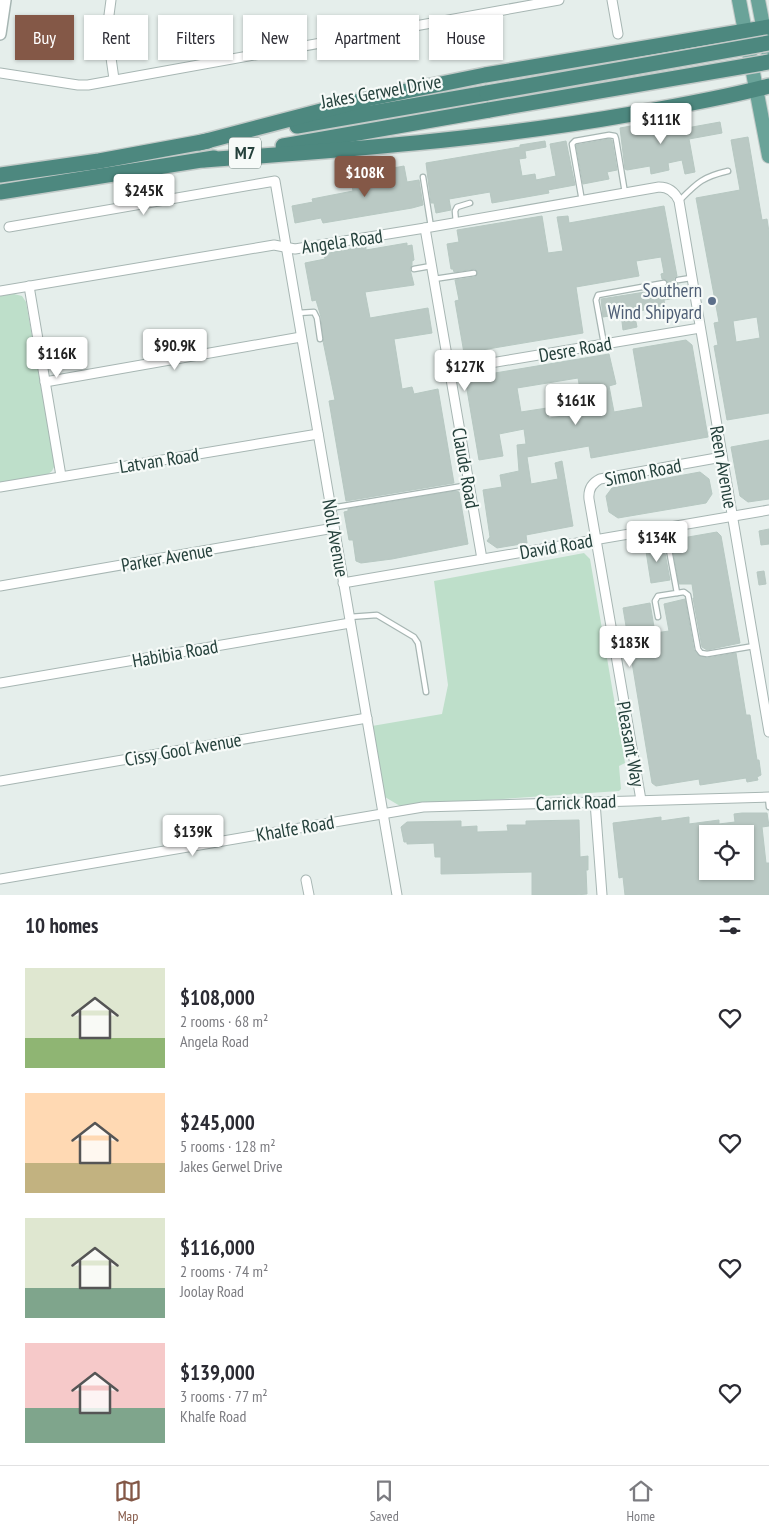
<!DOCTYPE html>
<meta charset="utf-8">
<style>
body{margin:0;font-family:"PT Sans Narrow",sans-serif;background:#f7f7f7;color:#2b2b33;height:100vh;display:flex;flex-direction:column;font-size:19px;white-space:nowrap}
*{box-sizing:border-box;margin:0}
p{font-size:16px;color:#7c7c81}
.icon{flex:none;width:28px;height:28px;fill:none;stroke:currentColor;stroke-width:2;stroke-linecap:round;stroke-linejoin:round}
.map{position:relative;height:895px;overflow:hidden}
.panel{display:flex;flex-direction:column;background:#fff;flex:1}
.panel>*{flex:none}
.guide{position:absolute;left:15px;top:15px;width:500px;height:45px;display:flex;gap:10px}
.controls{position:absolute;left:699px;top:825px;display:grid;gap:10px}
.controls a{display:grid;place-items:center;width:55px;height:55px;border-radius:0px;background:#fff;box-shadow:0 1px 4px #0004;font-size:25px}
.price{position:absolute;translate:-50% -42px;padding:0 11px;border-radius:5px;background:#fff;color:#222;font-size:16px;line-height:32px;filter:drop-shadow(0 1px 2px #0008)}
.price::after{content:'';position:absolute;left:50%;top:30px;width:15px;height:11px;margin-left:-8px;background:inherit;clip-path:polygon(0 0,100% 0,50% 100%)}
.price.on{background:#845847;color:#fff}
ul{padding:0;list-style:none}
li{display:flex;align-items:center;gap:15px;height:125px;padding:0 25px}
li span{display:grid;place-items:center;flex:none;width:140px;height:100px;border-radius:0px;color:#555}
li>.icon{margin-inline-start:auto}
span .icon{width:60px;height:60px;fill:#fffc;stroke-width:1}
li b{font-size:21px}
h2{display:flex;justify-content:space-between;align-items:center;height:60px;padding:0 25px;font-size:21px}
.pill{padding:0 18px;border-radius:0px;background:#fff;box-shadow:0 1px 4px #0004;font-size:18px;line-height:45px}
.pill.on{background:#845847;color:#fff}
.menu{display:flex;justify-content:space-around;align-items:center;height:70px;border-top:1px solid #e1e1e2;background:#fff;font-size:14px;color:#7c7c81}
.menu a{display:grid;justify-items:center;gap:2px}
.menu .on{color:#845847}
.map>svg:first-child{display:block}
</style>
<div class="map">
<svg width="769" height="895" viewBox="0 0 769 895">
<rect width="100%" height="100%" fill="#e5eeeb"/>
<!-- green -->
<g fill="#bedfca">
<path d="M14 294 22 296 26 302 55 465 52 471 47 475 0 483V296Z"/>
<path d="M584 553 590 559 625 763 619 766 621 789 619 791 400 806 385 797 372 726 442 714 448 685 434 581Z"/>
</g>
<!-- building -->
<g fill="#bac9c4" stroke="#b7c8c2" fill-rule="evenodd">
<path d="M669 119 670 131 720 122 722 133 689 139 695 172 685 174 682 160 668 163 669 170 651 174 650 166 627 170 625 169 620 128Z"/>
<path d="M748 137 762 220 767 219 769 232V413L727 420 714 346 718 345 714 323 719 322 696 198 740 190 731 140ZM757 317 760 338 736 342 733 321Z"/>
<path d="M609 139 612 140 617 170 607 172 609 179 583 184 576 145Z"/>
<path d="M545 141 546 147 525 151 526 158 519 159 522 176 535 174 536 180 556 176 550 144 566 141 575 185 548 190 549 193 492 203 490 192 449 199 451 210 436 213 434 203H431L426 163 520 147V145Z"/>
<path d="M404 166 407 182 419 180 423 205 412 208 323 223 321 218 295 223 292 206 313 202 312 199 353 191 350 176Z"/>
<path d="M664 206 677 276 674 278V281L678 284 681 297 664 300 665 306 634 312 637 327 623 330 621 314 603 317 601 299 658 290 668 285 667 280 662 279 661 274 664 273 661 257 636 261 639 276 576 287 583 333 464 353 455 301 459 300 455 280 475 277 478 273 475 269 454 272 453 269H451L447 244 459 242 457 230 542 216 548 253 563 251 557 217 568 216 569 223Z"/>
<path d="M407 243V246L412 245 414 260 412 261V265L410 269 414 285 365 292 370 318 428 308 432 333 394 339 402 389 412 387 414 394 438 389 454 483 346 501 329 401 335 400 323 341 321 317 316 300 312 301 305 263 325 259 324 254 366 246V250Z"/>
<path d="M686 340 692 345 708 437 591 458 589 446 527 457 531 484 558 479 555 463 562 461 573 526 526 535 527 543 497 548 487 541 490 537 483 490 502 487 500 475 519 471 517 445 526 444 524 429 499 434 503 456 479 460 465 378 609 354 616 384 609 386 614 412 643 407 633 349ZM578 378 584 413 549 418 547 408 521 412 517 388Z"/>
<path d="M769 440V499L748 502 740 496 731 447Z"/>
<path d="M700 472 709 479 712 494 706 503 618 518 609 512 606 496 612 488Z"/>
<path d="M455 491 459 492 468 544 392 559 361 563 356 561 353 540H349L344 512 348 511V509Z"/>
<path d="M769 529V544L761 545 759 531Z"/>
<path d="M717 532 721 536 740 643 707 650 702 647 693 598H694L692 584H679L671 540Z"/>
<path d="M663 542 670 580 651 583 645 545Z"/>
<path d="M764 571 766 584 759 585 757 572Z"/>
<path d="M685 599 694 650 698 655 707 658 736 653 746 715H750L757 760H759L761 775 757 777 758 780 747 782 746 778 700 785 699 779 656 786 652 783 623 608 650 603 655 633 669 631 664 604Z"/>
<path d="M742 813H767L769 826 762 827 766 863H769V895H625L623 877 619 878 613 823 661 817V821L689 817V824L719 820V824L735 822 734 814ZM708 834H745V871H708Z"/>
<path d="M579 820 580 857 588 856V870H586L587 894 576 895H532V872L441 874V857H435L434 843 407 844V842H404L401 827 407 822 461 821V827L477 826V832L508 831 507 825H526V821Z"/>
</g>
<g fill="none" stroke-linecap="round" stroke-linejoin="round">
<defs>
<g id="service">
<path d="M423 177 431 227"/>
<path d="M582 201 572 144 575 141 609 135 615 136 616 139 625 193"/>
<path d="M679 201C697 183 702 177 728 171"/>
<path d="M456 223 455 211 457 207 470 203"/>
<path d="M414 269 431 266"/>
<path d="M434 279 474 273"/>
<path d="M678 280 691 278"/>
<path d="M298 313 314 312 317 318 320 339"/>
<path d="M604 344 596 300 598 295 664 283"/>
<path d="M331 508 469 485"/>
<path d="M677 593 684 592 688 595 698 649 701 653 707 654 754 646"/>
<path d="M349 617 377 615 414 637 418 643 426 692"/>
<path d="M658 617 655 601 658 596 677 593 665 528"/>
<path d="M768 797 769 807"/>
</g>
<g id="minor">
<path d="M111 0 107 30 114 79"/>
<path d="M612 0 618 34"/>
<path d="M0 73 78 85H88L559 0"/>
<path d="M9 227 275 181 397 895"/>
<path d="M425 228 482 559"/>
<path d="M29 286 61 476"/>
<path d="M0 291 274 245 295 249 425 228 659 187C669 187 675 192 679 201L769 732"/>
<path d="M449 370 700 328"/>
<path d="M45 382 301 337"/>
<path d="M0 487 318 434"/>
<path d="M343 583 769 510"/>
<path d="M0 586 334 528"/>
<path d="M0 683 350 623"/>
<path d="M0 781 367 718"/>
<path d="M641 800 589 499C588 489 592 483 600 479L722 457"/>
<path d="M595 802 602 895"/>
<path d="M0 879 423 807 769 797"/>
<path d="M306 880 309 895"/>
</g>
<path id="tertiary" d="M0 34 5 0"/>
<g id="primary">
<path d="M739 0 769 156"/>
<path d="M758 0 769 56"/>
</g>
<g id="trunk">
<path d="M297 126 487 93"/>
<path d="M199 143 367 99 485 75 769 27"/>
<path d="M283 146 489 110"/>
<path d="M204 160C347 150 491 139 632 114 678 106 724 98 769 86"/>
<path d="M0 175 99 161 208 141"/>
<path d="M0 192 214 158"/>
</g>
</defs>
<!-- service casing -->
<use href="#service" stroke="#a7b6b3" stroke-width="7"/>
<!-- minor casing -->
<use href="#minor" stroke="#a7b6b3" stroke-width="11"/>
<!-- tertiary casing -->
<use href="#tertiary" stroke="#a7b6b3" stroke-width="14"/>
<!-- primary casing -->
<use href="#primary" stroke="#c2cac8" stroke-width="16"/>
<!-- trunk casing -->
<use href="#trunk" stroke="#c2cac8" stroke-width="18"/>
<!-- service -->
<use href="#service" stroke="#fff" stroke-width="4.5"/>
<!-- minor -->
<use href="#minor" stroke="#fff" stroke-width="9"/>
<!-- tertiary -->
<use href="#tertiary" stroke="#fff" stroke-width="11"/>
<!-- primary -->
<use href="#primary" stroke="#6aa399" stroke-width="14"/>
<!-- trunk -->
<use href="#trunk" stroke="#4d887f" stroke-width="15"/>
<defs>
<g id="trunk-bridge">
<path d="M487 93 769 43"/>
<path d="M489 110 769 62"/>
</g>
</defs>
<!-- trunk-bridge casing -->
<use href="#trunk-bridge" stroke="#c2cac8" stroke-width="18" stroke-linecap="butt"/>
<!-- trunk-bridge -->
<use href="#trunk-bridge" stroke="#4d887f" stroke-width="15"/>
</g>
<!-- markers -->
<circle fill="#5c6f8a" stroke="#f6faf8" stroke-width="2" cx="712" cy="301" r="5"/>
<g text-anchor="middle" stroke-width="4.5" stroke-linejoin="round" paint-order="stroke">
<!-- shield labels -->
<rect fill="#f6faf8" stroke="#637874" stroke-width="1" x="229" y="137.5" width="32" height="31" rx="4"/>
<g font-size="18" font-weight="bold" fill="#24403b">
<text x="245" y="159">M7</text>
</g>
<!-- street labels -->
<g font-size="19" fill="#24403b" stroke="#f6faf8">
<text transform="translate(381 91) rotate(-10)" y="7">Jakes Gerwel Drive</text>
<text transform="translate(342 241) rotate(-8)" y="7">Angela Road</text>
<text transform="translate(575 349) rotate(-10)" y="7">Desre Road</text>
<text transform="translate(159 460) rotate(-9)" y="7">Latvan Road</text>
<text transform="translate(724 467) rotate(80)" y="7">Reen Avenue</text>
<text transform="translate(466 468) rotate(80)" y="7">Claude Road</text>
<text transform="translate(643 472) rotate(-11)" y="7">Simon Road</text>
<text transform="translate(336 538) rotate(80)" y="7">Noll Avenue</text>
<text transform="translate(556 546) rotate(-10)" y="7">David Road</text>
<text transform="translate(167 557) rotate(-10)" y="7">Parker Avenue</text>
<text transform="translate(175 653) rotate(-10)" y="7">Habibia Road</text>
<text transform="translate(631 744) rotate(80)" y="7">Pleasant Way</text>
<text transform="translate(183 749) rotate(-10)" y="7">Cissy Gool Avenue</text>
<text transform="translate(576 802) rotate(-2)" y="7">Carrick Road</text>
<text transform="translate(295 828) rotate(-10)" y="7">Khalfe Road</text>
</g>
<!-- service labels -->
<g font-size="19" fill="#4e5e75" stroke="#f6faf8" text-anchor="end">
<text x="702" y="297">Southern<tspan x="702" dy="22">Wind Shipyard</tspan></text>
</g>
</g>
</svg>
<div class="controls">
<a><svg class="icon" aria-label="locate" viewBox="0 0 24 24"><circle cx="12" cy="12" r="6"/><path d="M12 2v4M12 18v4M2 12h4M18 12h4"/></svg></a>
</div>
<b class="price" style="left:661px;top:145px">$111K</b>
<b class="price on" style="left:365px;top:198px">$108K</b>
<b class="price" style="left:144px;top:216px">$245K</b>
<b class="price" style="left:175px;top:371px">$90.9K</b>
<b class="price" style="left:57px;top:379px">$116K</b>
<b class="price" style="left:465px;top:392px">$127K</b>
<b class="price" style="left:576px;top:426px">$161K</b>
<b class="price" style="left:657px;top:563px">$134K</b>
<b class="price" style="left:630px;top:668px">$183K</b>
<b class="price" style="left:193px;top:857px">$139K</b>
<div class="guide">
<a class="pill on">Buy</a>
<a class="pill">Rent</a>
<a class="pill">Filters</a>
<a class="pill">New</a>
<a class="pill">Apartment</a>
<a class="pill">House</a>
</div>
</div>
<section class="panel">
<h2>10 homes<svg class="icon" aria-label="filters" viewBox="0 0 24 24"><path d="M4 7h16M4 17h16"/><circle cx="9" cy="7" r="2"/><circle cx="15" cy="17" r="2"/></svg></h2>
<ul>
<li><span style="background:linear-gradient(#dfe7d0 70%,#8fb573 0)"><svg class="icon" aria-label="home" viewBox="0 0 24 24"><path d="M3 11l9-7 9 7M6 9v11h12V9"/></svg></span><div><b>$108,000</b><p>2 rooms · 68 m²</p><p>Angela Road</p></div><svg class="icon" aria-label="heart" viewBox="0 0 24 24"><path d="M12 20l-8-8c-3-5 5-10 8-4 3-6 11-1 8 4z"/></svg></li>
<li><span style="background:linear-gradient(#ffd9b3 70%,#c2b280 0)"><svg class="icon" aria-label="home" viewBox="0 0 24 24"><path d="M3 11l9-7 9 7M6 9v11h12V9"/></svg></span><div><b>$245,000</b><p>5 rooms · 128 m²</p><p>Jakes Gerwel Drive</p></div><svg class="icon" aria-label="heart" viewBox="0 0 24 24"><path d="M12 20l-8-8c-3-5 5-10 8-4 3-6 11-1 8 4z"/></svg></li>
<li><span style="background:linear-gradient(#dfe7d0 70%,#7fa58c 0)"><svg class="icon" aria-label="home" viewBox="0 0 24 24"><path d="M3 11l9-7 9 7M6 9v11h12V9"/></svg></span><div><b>$116,000</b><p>2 rooms · 74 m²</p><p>Joolay Road</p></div><svg class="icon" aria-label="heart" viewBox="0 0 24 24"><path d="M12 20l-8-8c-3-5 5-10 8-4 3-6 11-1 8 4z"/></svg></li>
<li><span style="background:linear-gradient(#f6c9c9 65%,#7fa58c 0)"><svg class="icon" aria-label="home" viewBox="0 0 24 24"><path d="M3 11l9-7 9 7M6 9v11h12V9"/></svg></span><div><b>$139,000</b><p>3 rooms · 77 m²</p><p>Khalfe Road</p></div><svg class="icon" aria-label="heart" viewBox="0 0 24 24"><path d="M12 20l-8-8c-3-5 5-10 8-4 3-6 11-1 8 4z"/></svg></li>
</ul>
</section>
<nav class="menu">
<a class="on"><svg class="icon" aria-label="map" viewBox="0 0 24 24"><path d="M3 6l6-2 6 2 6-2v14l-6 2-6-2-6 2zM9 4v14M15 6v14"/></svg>Map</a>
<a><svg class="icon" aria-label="saved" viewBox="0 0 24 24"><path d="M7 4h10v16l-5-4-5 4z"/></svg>Saved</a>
<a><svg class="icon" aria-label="home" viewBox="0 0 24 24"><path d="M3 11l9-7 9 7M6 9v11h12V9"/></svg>Home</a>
</nav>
